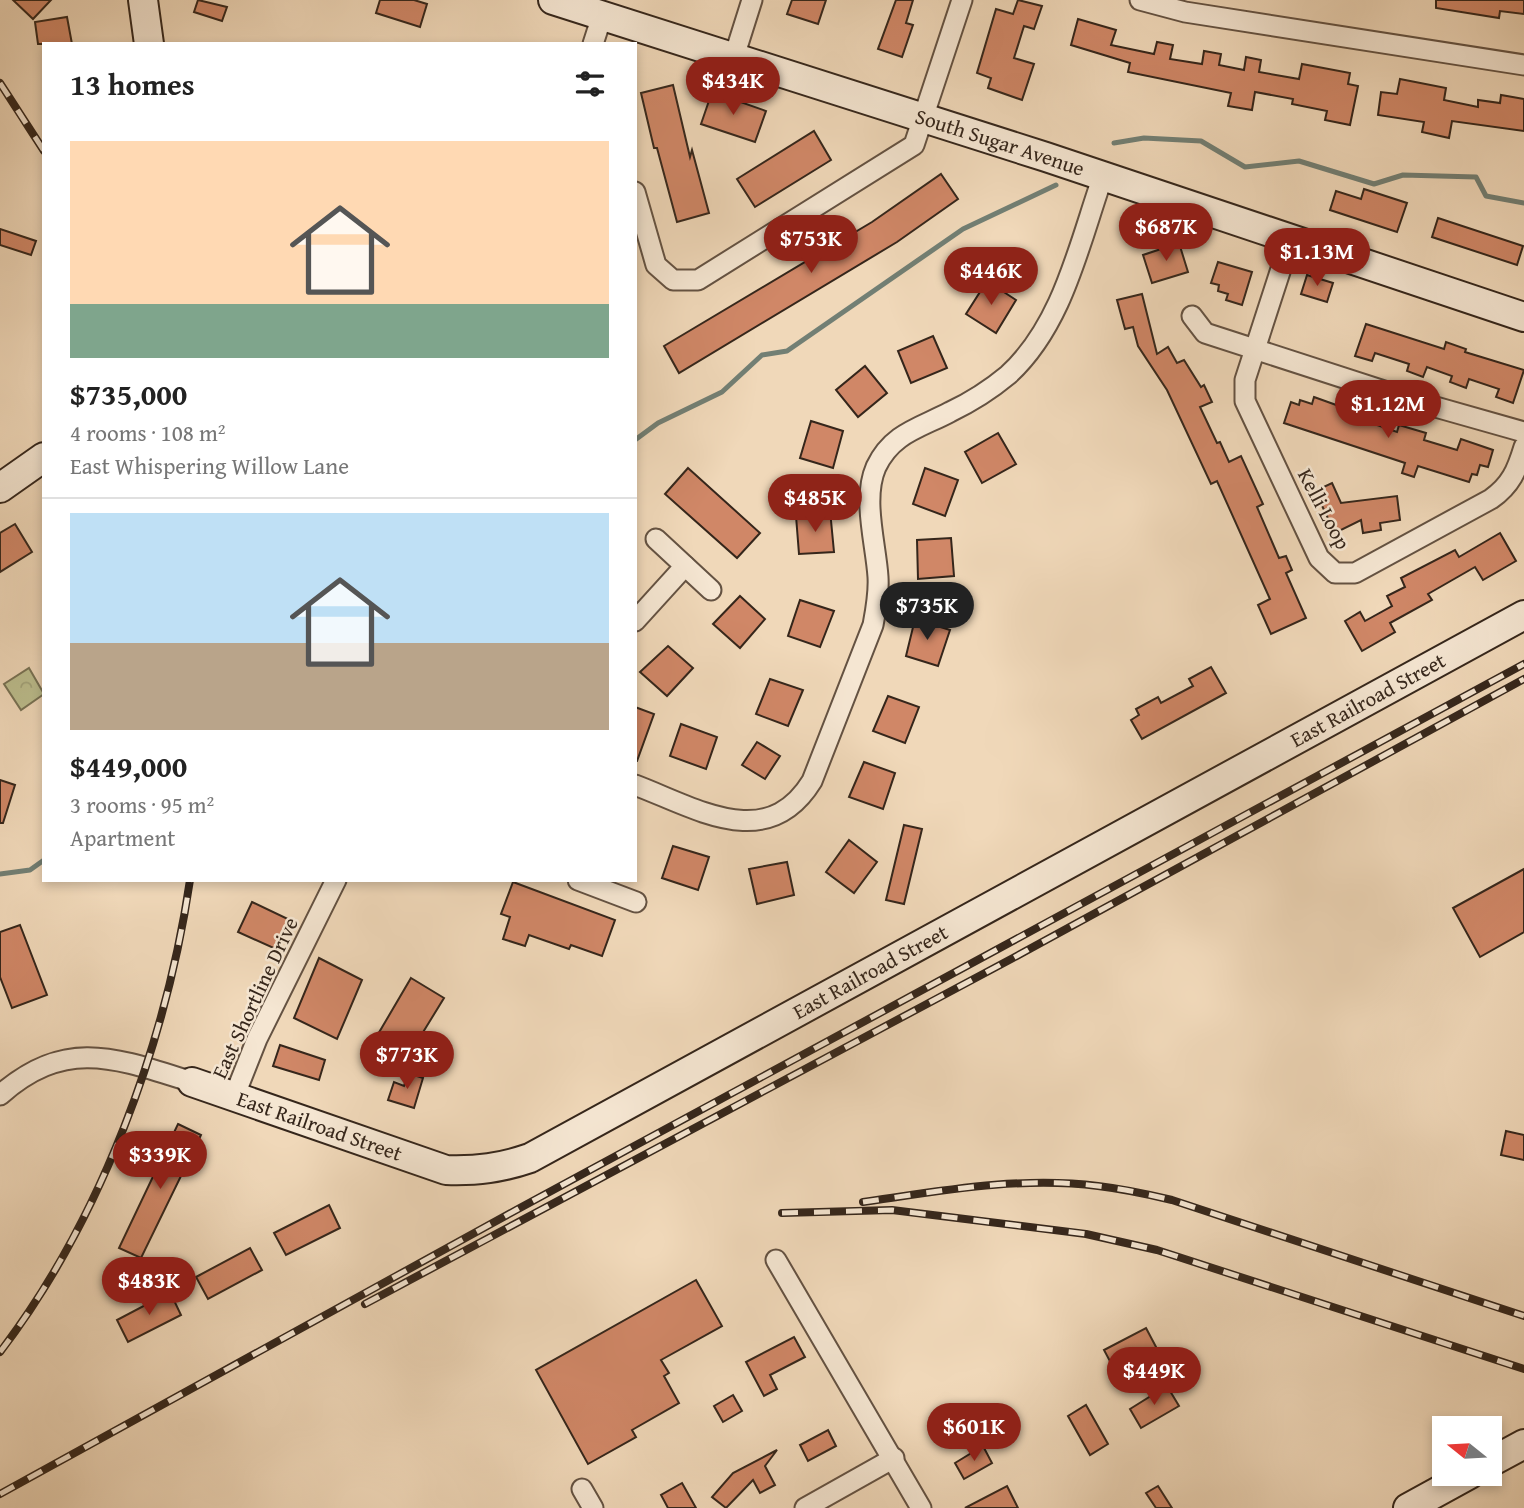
<!DOCTYPE html>
<meta charset="utf-8">
<style>
body{margin:0;font-family:"Gentium Book Plus",serif;background:#f6f6f6;color:#222;height:100vh;display:flex;flex-direction:column;font-size:26px;white-space:nowrap}
*{box-sizing:border-box;margin:0}
p{font-size:23px;color:#767676}
.icon{flex:none;width:38px;height:38px;fill:none;stroke:currentColor;stroke-width:2;stroke-linecap:round;stroke-linejoin:round}
.map{position:relative;flex:1;overflow:hidden}
.drawer{position:absolute;left:42px;top:42px;width:595px;height:840px;display:flex;flex-direction:column;background:#fff;border-radius:0px;box-shadow:0 4px 10px #0003}
.drawer>*{flex:none}
.needle{width:46px;rotate:288deg}
.fabs{position:absolute;left:1432px;top:1416px;display:grid;gap:14px}
.fabs a{display:grid;place-items:center;width:70px;height:70px;border-radius:0px;background:#fff;box-shadow:0 4px 10px #0003;font-size:35px}
.price{position:absolute;translate:-50% -60px;padding:0 16px;border-radius:24px;background:#8f2418;color:#fff;font-size:23px;line-height:46px;filter:drop-shadow(0 2px 4px #0008)}
.price::after{content:'';position:absolute;left:50%;top:42px;width:21px;height:16px;margin-left:-10px;background:inherit;clip-path:polygon(0 0,100% 0,50% 100%)}
.price.on{background:#222;color:#fff}
ul{padding:0;list-style:none}
li{display:grid;align-content:center;gap:14px;height:371px;padding:0 28px}
li+li{border-top:2px solid #e0e0e0}
li span{display:grid;place-items:center;height:217px;border-radius:0px;color:#555}
li>.icon{margin-inline-start:auto}
span .icon{width:126px;height:126px;fill:#fffc;stroke-width:1}
li b{font-size:30px}
h2{display:flex;justify-content:space-between;align-items:center;height:84px;padding:0 28px;font-size:30px}
.map>svg:first-child{display:block}
</style>
<div class="map">
<svg width="1524" height="1508" viewBox="0 0 1524 1508">
<defs>
<pattern id="forest-crowns" width="20" height="18" patternUnits="userSpaceOnUse" patternTransform="scale(1.75)"><rect width="20" height="18" fill="#bcbe8e"/><path d="M2 6a3 3 0 1 1 6 0M12 15a3 3 0 1 1 6 0" fill="none" stroke="#a2a37a"/></pattern>
</defs>
<rect width="100%" height="100%" fill="#f0d8b9"/>
<filter id="stains"><feTurbulence type="fractalNoise" baseFrequency=".00286" numOctaves="4"/><feColorMatrix values="0 0 0 0 .2 0 0 0 0 .09 0 0 0 0 .02 0 0 0 .5 -.17"/></filter>
<radialGradient id="worn" r=".72"><stop offset=".6" stop-color="#630" stop-opacity="0"/><stop offset="1" stop-color="#630" stop-opacity=".3"/></radialGradient>
<!-- forest -->
<path fill="url(#forest-crowns)" stroke="#787254" stroke-width="2" d="M29 668 44 694 21 710 4 684Z"/>
<g fill="none" stroke-linecap="round" stroke-linejoin="round">
<!-- stream -->
<g stroke="#727f74" stroke-width="5">
<path d="M1114 143 1144 138 1201 141 1245 167 1299 161 1374 184 1403 175 1476 177 1486 196 1524 203"/>
<path d="M635 440 658 423 722 392 762 355 787 351 963 229 1056 185"/>
<path d="M0 874 30 870 44 860"/>
</g>
</g>
<!-- building -->
<g fill="#d08767" stroke="#35261b" stroke-width="2">
<path d="M13 0H51L33 19Z"/>
<path d="M198 0 227 7 222 21 194 12Z"/>
<path d="M380 0H414L427 4 420 27 376 13Z"/>
<path d="M792 0H826L818 24 787 14Z"/>
<path d="M896 0H913L906 23 913 25 902 57 878 49Z"/>
<path d="M1018 0 1042 6 1034 29 1024 26 1014 58 1034 64 1022 100 988 88 991 78 977 73 996 9 1013 14Z"/>
<path d="M1436 0H1524V14L1500 11 1499 18 1436 8Z"/>
<path d="M67 17 72 44H38L35 22Z"/>
<path d="M1078 19 1116 30 1111 45 1154 54 1157 42 1173 45 1170 59 1202 64 1204 51 1221 54 1219 65 1244 70 1246 57 1261 60 1259 72 1299 79 1302 64 1350 73 1348 84 1358 86 1350 125 1325 120 1327 111 1292 104 1293 99 1255 92 1252 110 1228 106 1231 93 1128 72 1130 63 1071 45Z"/>
<path d="M1400 79 1446 88 1444 100 1478 107V100L1500 103 1501 95 1524 99V131L1452 121 1449 138 1422 132 1424 122 1378 115 1381 92 1397 94Z"/>
<path d="M673 85 690 157 692 150 709 213 677 222 657 148H654L641 93Z"/>
<path d="M712 92 766 111 755 142 701 124Z"/>
<path d="M814 131 831 160 755 207 737 179Z"/>
<path d="M941 174 958 199 897 242 679 373 664 346 872 222Z"/>
<path d="M1364 189 1407 203 1397 232 1330 210 1336 191 1361 199Z"/>
<path d="M1438 218 1523 246 1517 265 1432 237Z"/>
<path d="M0 229 36 241 31 255 0 245Z"/>
<path d="M1179 243 1188 272 1152 283 1143 255Z"/>
<path d="M1218 262 1252 272 1242 305 1226 300 1228 294 1218 291 1219 285 1211 283Z"/>
<path d="M1307 275 1333 283 1327 302 1301 294Z"/>
<path d="M987 281 1016 300 996 333 966 314Z"/>
<path d="M1142 294 1157 354 1168 347 1177 363 1184 360 1201 387 1204 385 1212 402 1200 407 1217 443 1220 442 1229 462 1241 456 1263 504 1257 507 1279 558 1286 556 1292 570 1286 573 1306 618 1271 634 1258 605 1270 599 1217 481 1211 484 1167 390 1138 346 1133 327 1125 329 1117 300Z"/>
<path d="M1366 324 1444 349 1446 342 1466 349 1465 352 1524 370 1513 403 1496 397 1499 389 1469 379 1466 388 1450 382 1452 376 1427 367 1423 377 1407 371 1409 364 1375 353 1372 361 1355 356Z"/>
<path d="M933 336 947 368 911 383 898 351Z"/>
<path d="M865 366 887 393 858 417 836 390Z"/>
<path d="M1314 397 1364 415 1363 420 1397 432 1399 425 1426 433 1424 440 1457 450 1461 439 1493 450 1488 467 1480 465 1477 475 1472 474 1469 482 1418 466 1414 477 1402 473 1405 463 1284 423 1291 402 1299 405 1300 400 1312 404Z"/>
<path d="M811 421 843 431 833 468 800 458Z"/>
<path d="M998 433 1016 464 982 483 965 452Z"/>
<path d="M688 468 760 533 737 558 665 494Z"/>
<path d="M925 468 958 480 945 516 913 504Z"/>
<path d="M1332 483 1341 503 1397 496 1400 520 1380 523 1381 530 1363 533 1361 520 1335 533 1315 491Z"/>
<path d="M830 510 834 552 799 554 796 516 829 513Z"/>
<path d="M15 524 32 552 0 572V533Z"/>
<path d="M1500 533 1516 561 1483 580 1475 567 1428 594 1432 600 1390 623 1395 632 1362 651 1345 621 1360 612 1365 621 1392 606 1387 596 1405 587 1401 578 1455 550 1459 557Z"/>
<path d="M951 538 954 576 918 579 917 540Z"/>
<path d="M740 596 765 619 740 648 713 624Z"/>
<path d="M800 600 834 611 820 647 788 636Z"/>
<path d="M915 619 950 630 938 666 906 656Z"/>
<path d="M668 646 693 668 667 696 640 672Z"/>
<path d="M1211 667 1226 693 1142 739 1131 720 1139 715 1136 709 1158 697 1161 703 1193 686 1189 679Z"/>
<path d="M770 679 803 690 788 726 756 714Z"/>
<path d="M888 696 919 707 905 743 873 731Z"/>
<path d="M635 707 654 714 637 761H635Z"/>
<path d="M681 724 717 737 706 769 670 756Z"/>
<path d="M757 742 780 756 765 779 742 765Z"/>
<path d="M864 762 895 773 883 809 849 797Z"/>
<path d="M0 780 15 785 3 823H0Z"/>
<path d="M904 825 922 829 904 904 886 900Z"/>
<path d="M849 840 877 862 854 893 826 872Z"/>
<path d="M673 846 709 857 698 890 662 878Z"/>
<path d="M787 862 794 895 757 904 749 869Z"/>
<path d="M1524 869V932L1480 957 1453 908Z"/>
<path d="M513 882 615 920 602 956 571 945 569 949 529 935 525 946 503 939 510 917 501 914Z"/>
<path d="M252 902 292 921 278 950 238 932Z"/>
<path d="M20 925 47 995 12 1008 0 977V932Z"/>
<path d="M319 958 362 980 337 1039 294 1018Z"/>
<path d="M411 978 444 998 406 1060 374 1041Z"/>
<path d="M280 1045 325 1060 319 1080 273 1066Z"/>
<path d="M408 1073 423 1078 414 1108 388 1100 394 1082 404 1086Z"/>
<path d="M178 1124 201 1135 141 1258 119 1248Z"/>
<path d="M1506 1131 1524 1135V1160L1501 1155Z"/>
<path d="M329 1205 340 1228 286 1255 274 1233Z"/>
<path d="M250 1248 262 1270 208 1299 196 1277Z"/>
<path d="M696 1280 722 1326 661 1360 669 1373 664 1376 679 1403 632 1430 636 1437 588 1464 536 1370Z"/>
<path d="M170 1292 181 1315 128 1342 117 1320Z"/>
<path d="M1146 1328 1164 1362 1122 1384 1104 1350Z"/>
<path d="M794 1337 805 1357 770 1375 777 1389 764 1396 746 1362Z"/>
<path d="M1167 1386 1179 1406 1141 1428 1130 1409Z"/>
<path d="M733 1395 742 1411 723 1422 714 1406Z"/>
<path d="M1086 1405 1108 1444 1090 1455 1068 1416Z"/>
<path d="M828 1430 836 1446 808 1461 800 1445Z"/>
<path d="M983 1446 992 1463 964 1479 955 1463Z"/>
<path d="M777 1450 765 1466 775 1485 760 1493 753 1480 726 1508 712 1497 733 1473Z"/>
<path d="M682 1483 696 1508H668L661 1495Z"/>
<path d="M1007 1486 1018 1508H965Z"/>
<path d="M1158 1486 1172 1508H1156L1146 1493Z"/>
</g>
<g fill="none" stroke-linecap="round" stroke-linejoin="round">
<defs>
<g id="street">
<path d="M1140 0 1185 12 1524 65"/>
<path d="M593 44 602 16"/>
<path d="M734 57 752 0"/>
<path d="M635 192 656 265 673 280H698L914 145 962 0"/>
<path d="M1290 241 1245 380V401L1319 558 1335 573H1355L1491 499C1511 485 1517 470 1524 447"/>
<path d="M1192 316 1205 333 1418 402 1524 432"/>
<path d="M656 539 711 590"/>
<path d="M635 621 685 566"/>
<path d="M635 785C696 808 767 854 812 781L873 625C876 609 879 594 878 577 876 544 862 499 876 467 892 433 920 428 950 412 971 402 990 390 1008 375 1063 325 1079 244 1103 176"/>
<path d="M578 880 636 902"/>
<path d="M0 1095C66 1037 116 1058 192 1082"/>
<path d="M234 1097 257 1039 336 880"/>
<path d="M776 1260 921 1508"/>
<path d="M582 1489 593 1508"/>
<path d="M805 1508 894 1458"/>
</g>
<g id="secondary">
<path d="M143 0 149 44"/>
<path id="s1" d="M553 0 1046 157 1524 317"/>
<path d="M0 488 44 457"/>
<path id="s2" d="M192 1082 446 1170C477 1171 501 1168 530 1158L1524 615"/>
<path d="M1489 1463 1524 1444"/>
<path d="M1408 1508 1470 1474"/>
</g>
</defs>
<!-- street casing -->
<use href="#street" stroke="#645242" stroke-width="23"/>
<!-- secondary casing -->
<use href="#secondary" stroke="#35261b" stroke-width="32"/>
<!-- street -->
<use href="#street" stroke="#f5e6d2" stroke-width="19"/>
<!-- secondary -->
<use href="#secondary" stroke="#f5e6d2" stroke-width="28"/>
<defs>
<g id="rail">
<path d="M0 83 44 151"/>
<path d="M863 1202C940 1191 1020 1176 1098 1186 1123 1189 1147 1194 1172 1200L1524 1316"/>
<path d="M782 1213 892 1210 1086 1234 1157 1250 1524 1369"/>
<path d="M365 1304 1013 958 1524 679"/>
<path d="M0 1352C101 1220 166 1043 190 880"/>
<path d="M0 1494 518 1209 1524 664"/>
</g>
</defs>
<!-- rail casing -->
<use href="#rail" stroke="#35261b" stroke-width="8"/>
<!-- rail -->
<use href="#rail" stroke="#f5e6d2" stroke-width="5" stroke-dasharray="16" stroke-linecap="butt"/>
</g>
<g text-anchor="middle" stroke-width="5" stroke-linejoin="round" paint-order="stroke">
<!-- street labels -->
<g font-size="21" fill="#35261b" stroke="#f5e6d2">
<text dy="7" stroke="none"><textPath href="#s1" startOffset="469">South Sugar Avenue</textPath></text>
<text transform="translate(1324 509) rotate(62)" y="7">Kelli Loop</text>
<text dy="7" stroke="none"><textPath href="#s2" startOffset="1309">East Railroad Street</textPath></text>
<text dy="7" stroke="none"><textPath href="#s2" startOffset="742">East Railroad Street</textPath></text>
<text transform="translate(255 998) rotate(-65)" y="7">East Shortline Drive</text>
<text dy="7" stroke="none"><textPath href="#s2" startOffset="135">East Railroad Street</textPath></text>
</g>
</g>
<rect width="100%" height="100%" filter="url(#stains)"/>
<rect width="100%" height="100%" fill="url(#worn)"/>
</svg>
<div class="fabs">
<a><svg class="needle" viewBox="-14 -14 28 28"><path d="M0-13l5 13h-10z" fill="#e53935"/><path d="M0 13l5-13h-10z" fill="#767676"/></svg></a>
</div>
<b class="price" style="left:733px;top:117px">$434K</b>
<b class="price" style="left:1166px;top:263px">$687K</b>
<b class="price" style="left:811px;top:275px">$753K</b>
<b class="price" style="left:1317px;top:288px">$1.13M</b>
<b class="price" style="left:991px;top:307px">$446K</b>
<b class="price" style="left:1388px;top:440px">$1.12M</b>
<b class="price" style="left:815px;top:534px">$485K</b>
<b class="price on" style="left:927px;top:642px">$735K</b>
<b class="price" style="left:407px;top:1091px">$773K</b>
<b class="price" style="left:160px;top:1191px">$339K</b>
<b class="price" style="left:149px;top:1317px">$483K</b>
<b class="price" style="left:1154px;top:1407px">$449K</b>
<b class="price" style="left:974px;top:1463px">$601K</b>
<section class="drawer">
<h2>13 homes<svg class="icon" aria-label="filters" viewBox="0 0 24 24"><path d="M4 7h16M4 17h16"/><circle cx="9" cy="7" r="2"/><circle cx="15" cy="17" r="2"/></svg></h2>
<ul>
<li><span style="background:linear-gradient(#ffd9b3 75%,#7fa58c 0)"><svg class="icon" aria-label="home" viewBox="0 0 24 24"><path d="M3 11l9-7 9 7M6 9v11h12V9"/></svg></span><div><b>$735,000</b><p>4 rooms · 108 m²</p><p>East Whispering Willow Lane</p></div></li>
<li><span style="background:linear-gradient(#bfe0f5 60%,#b9a48a 0)"><svg class="icon" aria-label="home" viewBox="0 0 24 24"><path d="M3 11l9-7 9 7M6 9v11h12V9"/></svg></span><div><b>$449,000</b><p>3 rooms · 95 m²</p><p>Apartment</p></div></li>
</ul>
</section>
</div>
